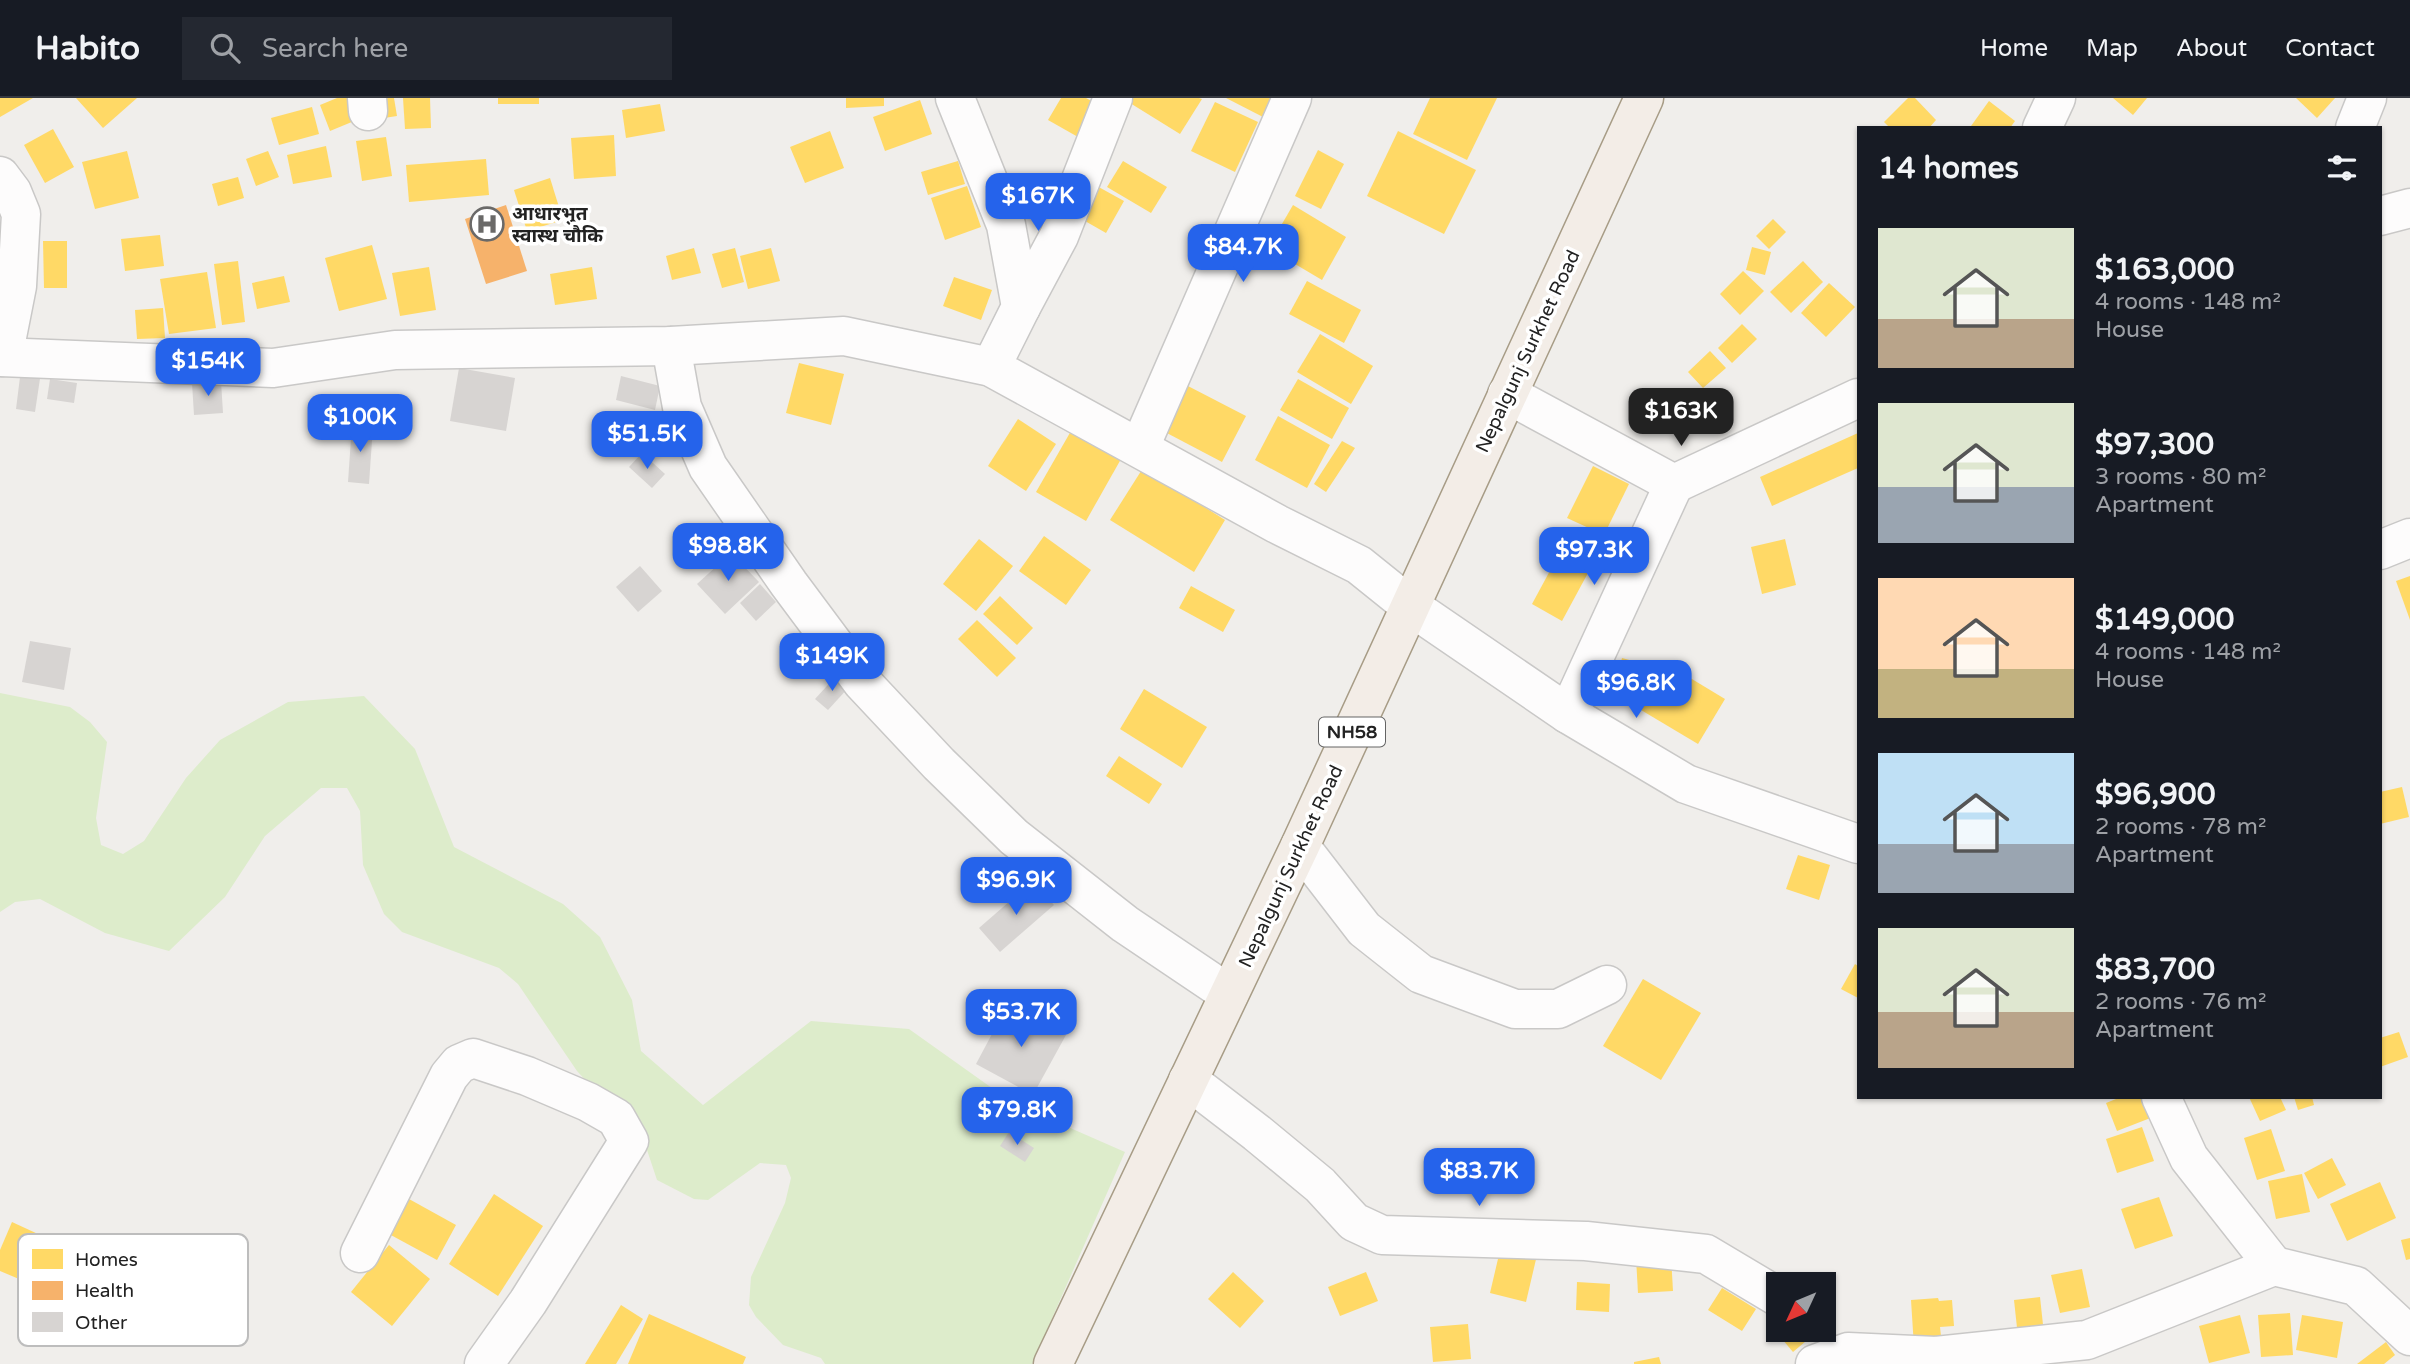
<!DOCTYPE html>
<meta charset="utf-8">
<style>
body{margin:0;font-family:"Varela Round","Noto Sans Devanagari",sans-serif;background:#242831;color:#f1f3f6;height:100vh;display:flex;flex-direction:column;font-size:26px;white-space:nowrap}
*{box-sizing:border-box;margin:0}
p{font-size:23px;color:#9ea1a6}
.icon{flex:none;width:38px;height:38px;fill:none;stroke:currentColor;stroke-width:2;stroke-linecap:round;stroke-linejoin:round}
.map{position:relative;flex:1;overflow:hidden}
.details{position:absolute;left:1857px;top:28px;width:525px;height:973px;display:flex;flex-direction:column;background:#171b24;border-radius:0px;box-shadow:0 2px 5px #0004}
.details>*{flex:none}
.needle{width:46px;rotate:226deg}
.buttons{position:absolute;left:1766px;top:1174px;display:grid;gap:14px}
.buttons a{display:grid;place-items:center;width:70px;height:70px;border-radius:0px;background:#171b24;box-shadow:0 2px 5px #0004;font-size:35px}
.price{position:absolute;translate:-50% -60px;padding:0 16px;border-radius:14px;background:#2563eb;color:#fff;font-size:23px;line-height:46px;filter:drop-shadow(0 2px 4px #0008)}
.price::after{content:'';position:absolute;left:50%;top:42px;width:21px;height:16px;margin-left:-10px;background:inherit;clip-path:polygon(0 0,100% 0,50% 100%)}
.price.selected{background:#222;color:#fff}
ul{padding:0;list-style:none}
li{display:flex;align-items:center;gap:21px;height:175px;padding:0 21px}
li span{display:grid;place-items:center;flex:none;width:196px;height:140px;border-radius:0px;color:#555}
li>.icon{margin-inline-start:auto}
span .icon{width:84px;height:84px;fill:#fffc;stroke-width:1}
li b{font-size:30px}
h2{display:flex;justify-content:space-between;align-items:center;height:84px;padding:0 21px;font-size:30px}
header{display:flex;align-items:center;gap:42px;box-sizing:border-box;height:98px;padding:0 35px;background:#171b24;border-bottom:2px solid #363941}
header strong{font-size:33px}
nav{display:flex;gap:38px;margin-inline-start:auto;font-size:24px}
.search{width:490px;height:63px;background:#242831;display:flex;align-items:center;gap:18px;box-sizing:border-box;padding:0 24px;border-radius:0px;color:#9ea1a6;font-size:26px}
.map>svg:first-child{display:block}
</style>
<header>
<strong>Habito</strong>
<div class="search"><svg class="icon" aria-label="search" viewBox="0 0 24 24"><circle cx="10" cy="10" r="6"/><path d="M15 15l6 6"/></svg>Search here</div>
<nav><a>Home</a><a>Map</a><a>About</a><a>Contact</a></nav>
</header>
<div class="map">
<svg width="2410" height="1266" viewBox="0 0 2410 1266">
<rect width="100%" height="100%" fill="#f0eeeb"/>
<!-- grass -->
<path fill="#ddeccb" d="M0 595 70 609 90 624 107 644 96 720 101 747 123 756 144 743 186 680 220 642 288 604 364 598 415 651 454 749 563 806 600 839 632 902 641 953 703 1007 811 923 909 931 1013 1005 1125 1054 1032 1266H825L821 1260 783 1247 756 1219 749 1207 751 1179 785 1105 791 1080 786 1067 760 1065 708 1102 694 1101 657 1082 637 1022 602 1000 577 973 518 886 499 870 402 834 384 816 363 767 360 713 347 690H321L265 738 225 799 169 853 105 835 40 801 15 804 0 814Z"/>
<!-- homes -->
<g fill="#ffd966">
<path d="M0 0H33L0 19Z"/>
<path d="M76 0H137L103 30Z"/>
<path d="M337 0H350L359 21 330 33 320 7Z"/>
<path d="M381 0H394L397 18 384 20Z"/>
<path d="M403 0H430L431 30 405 31Z"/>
<rect x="498" y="0" width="41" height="6"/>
<path d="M846 0H884V8L846 10Z"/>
<path d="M1061 0H1086L1097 6 1078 39 1048 22Z"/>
<path d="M1133 0H1199L1202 1 1180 36 1130 5Z"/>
<path d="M1226 0H1273L1263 19Z"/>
<path d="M1430 0H1497L1467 62 1413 36Z"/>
<path d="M1908 0H1915L1936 22 1929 30H1890L1884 24Z"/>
<path d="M2113 0H2147L2133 17Z"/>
<path d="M2296 0H2335L2317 20Z"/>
<path d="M920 2 932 36 885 53 873 19Z"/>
<path d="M1989 3 2015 23 2010 30 1971 28Z"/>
<path d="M1215 4 1258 24 1235 74 1191 53Z"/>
<path d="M660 6 665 33 626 40 622 12Z"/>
<path d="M312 9 319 36 279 47 271 20Z"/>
<path d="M53 31 74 69 45 85 24 47Z"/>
<path d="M830 33 844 70 805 85 790 49Z"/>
<path d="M1398 33 1476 72 1444 136 1367 98Z"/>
<path d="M614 37 616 78 574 81 571 40Z"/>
<path d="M386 39 392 78 362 83 356 43Z"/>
<path d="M326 48 332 79 293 86 287 57Z"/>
<path d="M1318 52 1344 66 1321 111 1295 98Z"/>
<path d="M127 53 139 100 95 111 82 64Z"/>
<path d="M268 53 279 79 256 88 246 61Z"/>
<path d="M486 61 489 97 409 104 406 67Z"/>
<path d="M958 63 965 86 928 97 921 74Z"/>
<path d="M1123 63 1167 89 1151 115 1107 89Z"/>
<path d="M238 79 244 100 218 108 212 86Z"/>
<path d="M550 80 563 122 527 133 514 92Z"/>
<path d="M1095 87 1124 103 1106 135 1078 119Z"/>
<path d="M967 88 981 129 945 142 931 100Z"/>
<path d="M1293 107 1346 139 1322 182 1268 150Z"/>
<path d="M1773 121 1786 134 1769 151 1756 138Z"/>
<path d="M160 137 164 168 125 173 121 141Z"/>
<path d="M43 143H67V190H44Z"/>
<path d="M372 147 387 201 339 213 325 160Z"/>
<path d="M1752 149 1771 154 1765 177 1746 172Z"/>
<path d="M694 150 701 175 672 182 666 158Z"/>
<path d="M735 150 744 184 722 190 712 156Z"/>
<path d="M771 150 780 183 748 191 740 158Z"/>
<path d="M238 163 245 224 222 227 214 166Z"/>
<path d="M1803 163 1823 184 1791 215 1770 194Z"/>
<path d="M429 169 436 212 400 218 392 175Z"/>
<path d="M592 169 597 201 555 207 550 176Z"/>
<path d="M1743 173 1764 193 1740 217 1720 196Z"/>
<path d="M207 174 216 230 169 236 160 181Z"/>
<path d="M284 178 290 204 257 211 252 185Z"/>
<path d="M954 179 992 192 981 222 943 208Z"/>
<path d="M1307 183 1361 212 1344 245 1289 216Z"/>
<path d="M1829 185 1855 209 1826 239 1801 215Z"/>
<path d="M163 210 165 240 137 241 135 212Z"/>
<path d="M1742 226 1757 241 1732 265 1718 250Z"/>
<path d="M1320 236 1373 268 1351 306 1297 274Z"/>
<path d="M1710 253 1726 270 1703 290 1688 274Z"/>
<path d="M799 265 844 276 831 327 786 315Z"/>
<path d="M1298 281 1349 310 1332 341 1280 312Z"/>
<path d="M1186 287 1246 318 1222 364 1163 333Z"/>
<path d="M1278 318 1330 347 1307 390 1255 362Z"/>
<path d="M1018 321 1056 346 1026 393 988 368Z"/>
<path d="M1071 333 1121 361 1086 423 1036 394Z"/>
<path d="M1858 335V370L1772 408 1760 379Z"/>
<path d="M1342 343 1355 350 1326 394 1314 386Z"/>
<path d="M1593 368 1629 386 1604 437 1567 420Z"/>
<path d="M1143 370 1225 422 1194 474 1110 422Z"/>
<path d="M1572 432 1602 449 1562 523 1532 506Z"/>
<path d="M1044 438 1091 472 1066 507 1019 473Z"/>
<path d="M979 441 1013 468 976 513 943 486Z"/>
<path d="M1785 441 1796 487 1762 496 1751 449Z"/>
<path d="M2410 478V522L2396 483Z"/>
<path d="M1191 488 1235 512 1223 534 1179 510Z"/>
<path d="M1000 498 1033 530 1017 547 983 516Z"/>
<path d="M977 522 1016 560 997 579 958 541Z"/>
<path d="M1622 560 1644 566 1636 593 1615 587Z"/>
<path d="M1667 566 1725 601 1698 646 1641 612Z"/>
<path d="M1144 591 1207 629 1182 670 1120 631Z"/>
<path d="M1119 658 1162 686 1149 706 1106 678Z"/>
<path d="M2402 689 2409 719 2380 726V694Z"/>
<path d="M1798 757 1830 767 1819 802 1786 791Z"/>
<path d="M1855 866 1858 868V900L1841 891Z"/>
<path d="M1643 881 1701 915 1661 982 1603 948Z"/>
<path d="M2399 934 2408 959 2380 969V940Z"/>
<path d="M2121 999H2145L2153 1019 2117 1033 2106 1005Z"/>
<path d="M2249 999H2280L2286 1012 2260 1023Z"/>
<path d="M2294 999H2312L2314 1007 2298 1012Z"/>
<path d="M2142 1029 2154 1063 2117 1075 2106 1041Z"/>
<path d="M2271 1031 2285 1073 2257 1082 2244 1040Z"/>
<path d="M2332 1060 2346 1087 2318 1101 2304 1075Z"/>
<path d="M2302 1076 2310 1114 2276 1121 2268 1083Z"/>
<path d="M2380 1084 2396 1120 2347 1143 2330 1106Z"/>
<path d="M494 1096 543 1128 498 1198 449 1166Z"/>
<path d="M2159 1099 2173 1138 2135 1151 2121 1111Z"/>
<path d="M409 1101 456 1127 437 1162 389 1136Z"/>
<path d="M12 1124 38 1136 19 1181 0 1173V1152Z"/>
<path d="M2410 1140V1161L2406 1162 2401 1142Z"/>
<path d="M389 1147 430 1181 392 1228 351 1194Z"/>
<path d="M1501 1148 1537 1157 1526 1204 1490 1195Z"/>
<path d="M1671 1158 1673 1193 1638 1195 1636 1160Z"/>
<path d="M2082 1171 2090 1209 2060 1215 2051 1177Z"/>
<path d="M1233 1174 1264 1203 1240 1230 1208 1201Z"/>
<path d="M1366 1174 1378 1203 1340 1218 1328 1189Z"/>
<path d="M1577 1184 1610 1186 1609 1214 1576 1212Z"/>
<path d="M1722 1190 1756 1211 1742 1233 1708 1212Z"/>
<path d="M2040 1199 2044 1236 2018 1239 2014 1202Z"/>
<path d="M1938 1200 1939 1203 1952 1202 1954 1228 1940 1229 1942 1247 1914 1249 1911 1202Z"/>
<path d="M621 1207 643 1221 616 1266H585Z"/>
<path d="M2290 1215 2293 1257 2261 1259 2258 1217Z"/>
<path d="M649 1216 746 1259 743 1266H628Z"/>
<path d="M2240 1217 2250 1255 2209 1265 2199 1228Z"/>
<path d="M2302 1217 2343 1224 2337 1260 2296 1252Z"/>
<path d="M1468 1226 1471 1261 1433 1264 1430 1229Z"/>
<path d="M1778 1232H1808L1812 1238 1793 1254 1776 1234Z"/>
<path d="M2386 1244 2395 1257 2384 1266H2357Z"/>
<path d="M1659 1259 1661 1266H1634V1264Z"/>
</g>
<!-- health -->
<path fill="#f6b26b" d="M506 107 527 173 486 186 465 121Z"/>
<!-- building -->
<g fill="#d7d4d2">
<path d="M459 270 515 280 506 333 450 323Z"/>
<path d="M21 271 41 274 35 314 16 311Z"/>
<path d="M621 278 660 288 655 312 616 302Z"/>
<path d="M50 281 77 285 74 305 47 301Z"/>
<path d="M221 283 223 315 194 317 192 285Z"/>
<path d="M352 326 373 328 369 386 348 384Z"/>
<path d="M642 355 665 376 652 390 629 369Z"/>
<path d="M731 455 759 484 725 516 697 486Z"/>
<path d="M640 468 662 493 638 514 616 489Z"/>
<path d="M760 486 776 504 756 523 740 505Z"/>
<path d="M30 543 71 550 64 592 22 584Z"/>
<path d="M837 577 849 589 828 612 815 601Z"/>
<path d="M1033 783 1054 807 1000 854 979 830Z"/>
<path d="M1008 906 1066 937 1033 997 976 966Z"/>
<path d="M1009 1034 1034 1050 1025 1064 1000 1048Z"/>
</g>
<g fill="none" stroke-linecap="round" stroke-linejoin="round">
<defs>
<g id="minor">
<path d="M367 0 368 13"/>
<path d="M955 0 1006 127 1021 209 991 269"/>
<path d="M2042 30 2056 0"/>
<path d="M2355 30 2367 0"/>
<path d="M0 78 12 94 21 116 17 188 3 259"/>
<path d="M2380 118 2410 110"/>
<path d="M1021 209 1059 138 1113 0"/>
<path d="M671 248 682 309 708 369 789 486 862 584 939 666 1014 739 1125 826 1229 896"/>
<path d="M0 259 273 270 395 252 671 248 844 238 991 269 1277 426 1359 467 1410 508 1568 616 1686 686 1858 746"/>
<path d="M1507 296 1674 386 1858 300"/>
<path d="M1140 349 1292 0"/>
<path d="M2380 452 2410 440"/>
<path d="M1568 616 1674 386"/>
<path d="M1300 748 1364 831 1421 876 1515 911H1558L1607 887"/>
<path d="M1188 982 1257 1035 1320 1087 1354 1124 1382 1137 1586 1143 1706 1156 1778 1199"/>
<path d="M2161 999 2189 1060 2274 1168"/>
<path d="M360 1155 449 978 459 966 473 960 527 978 588 1004 616 1020 629 1043 528 1204 484 1266"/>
<path d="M1815 1266 1848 1254 1936 1258 2087 1242 2274 1168 2356 1188 2410 1238"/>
</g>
<path id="major" d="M1053 1266 1300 748 1644 0"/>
</defs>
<!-- minor casing -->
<use href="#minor" stroke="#c9c8c7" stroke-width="41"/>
<!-- major casing -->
<use href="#major" stroke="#a79c86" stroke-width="41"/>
<!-- minor -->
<use href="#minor" stroke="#fdfcfc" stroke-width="38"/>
<!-- major -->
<use href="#major" stroke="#f3ede7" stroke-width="38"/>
</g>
<!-- icons -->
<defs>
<symbol id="hospital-ring" viewBox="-11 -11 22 22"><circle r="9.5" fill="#fff" stroke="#6a6968" stroke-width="1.5"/><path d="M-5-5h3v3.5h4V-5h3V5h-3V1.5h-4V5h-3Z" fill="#6a6968"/></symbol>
</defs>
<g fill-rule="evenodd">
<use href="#hospital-ring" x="468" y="107" width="38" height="38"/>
</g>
<g text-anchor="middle" stroke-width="7" stroke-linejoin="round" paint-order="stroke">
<!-- shield labels -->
<rect fill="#fff" stroke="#646464" stroke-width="2" x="1319" y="619.5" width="66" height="29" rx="5"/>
<g font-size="18" font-weight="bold" fill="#222">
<text x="1352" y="640">NH58</text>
</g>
<!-- poi labels -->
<g font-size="19" font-weight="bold" fill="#222" stroke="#fff" text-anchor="start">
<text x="512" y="122">आधारभुत<tspan x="512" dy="22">स्वास्थ चौकि</tspan></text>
</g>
<!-- street labels -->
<g font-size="19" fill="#222" stroke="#fff">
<text transform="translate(1527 253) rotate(-65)" y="7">Nepalgunj Surkhet Road</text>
<text transform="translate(1290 768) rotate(-65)" y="7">Nepalgunj Surkhet Road</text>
</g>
</g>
<!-- legend -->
<rect x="18" y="1136" width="230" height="112" rx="10" fill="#fff" stroke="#bdbdbd" stroke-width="2"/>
<rect x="32" y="1151" width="31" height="20" fill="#ffd966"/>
<rect x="32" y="1183" width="31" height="19" fill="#f6b26b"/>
<rect x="32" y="1214" width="31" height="20" fill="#d7d4d2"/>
<g font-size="19" fill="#222">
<text x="75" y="1168">Homes</text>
<text x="75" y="1199">Health</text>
<text x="75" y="1231">Other</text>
</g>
</svg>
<div class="buttons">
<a><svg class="needle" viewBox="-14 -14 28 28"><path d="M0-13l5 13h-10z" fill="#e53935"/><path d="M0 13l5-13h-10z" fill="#9ea1a6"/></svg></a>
</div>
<b class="price" style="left:1038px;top:135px">$167K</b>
<b class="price" style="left:1243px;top:186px">$84.7K</b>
<b class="price" style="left:208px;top:300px">$154K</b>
<b class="price selected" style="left:1681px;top:350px">$163K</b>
<b class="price" style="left:360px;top:356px">$100K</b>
<b class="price" style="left:647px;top:373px">$51.5K</b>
<b class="price" style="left:728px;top:485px">$98.8K</b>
<b class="price" style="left:1594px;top:489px">$97.3K</b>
<b class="price" style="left:832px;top:595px">$149K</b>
<b class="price" style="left:1636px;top:622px">$96.8K</b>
<b class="price" style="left:1016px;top:819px">$96.9K</b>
<b class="price" style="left:1021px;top:951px">$53.7K</b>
<b class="price" style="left:1017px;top:1049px">$79.8K</b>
<b class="price" style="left:1479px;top:1110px">$83.7K</b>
<section class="details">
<h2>14 homes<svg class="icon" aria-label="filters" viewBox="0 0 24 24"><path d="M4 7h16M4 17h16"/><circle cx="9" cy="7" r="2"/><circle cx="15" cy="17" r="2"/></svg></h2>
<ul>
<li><span style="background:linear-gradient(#dfe7d0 65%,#b9a48a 0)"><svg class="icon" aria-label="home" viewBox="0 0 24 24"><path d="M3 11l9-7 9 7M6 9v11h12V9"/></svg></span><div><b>$163,000</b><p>4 rooms · 148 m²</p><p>House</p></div></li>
<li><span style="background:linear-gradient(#dfe7d0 60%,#9aa5b1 0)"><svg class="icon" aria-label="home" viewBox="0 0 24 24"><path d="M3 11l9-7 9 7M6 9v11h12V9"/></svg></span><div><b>$97,300</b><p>3 rooms · 80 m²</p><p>Apartment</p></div></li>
<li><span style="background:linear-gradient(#ffd9b3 65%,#c2b280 0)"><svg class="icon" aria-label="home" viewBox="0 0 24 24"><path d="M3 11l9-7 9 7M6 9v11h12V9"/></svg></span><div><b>$149,000</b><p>4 rooms · 148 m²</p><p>House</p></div></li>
<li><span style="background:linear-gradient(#bfe0f5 65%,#9aa5b1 0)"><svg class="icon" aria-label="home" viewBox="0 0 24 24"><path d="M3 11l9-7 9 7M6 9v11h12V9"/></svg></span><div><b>$96,900</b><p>2 rooms · 78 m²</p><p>Apartment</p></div></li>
<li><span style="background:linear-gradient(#dfe7d0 60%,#b9a48a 0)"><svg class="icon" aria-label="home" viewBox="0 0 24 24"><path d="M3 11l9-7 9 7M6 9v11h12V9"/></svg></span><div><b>$83,700</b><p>2 rooms · 76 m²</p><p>Apartment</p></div></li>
</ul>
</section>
</div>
